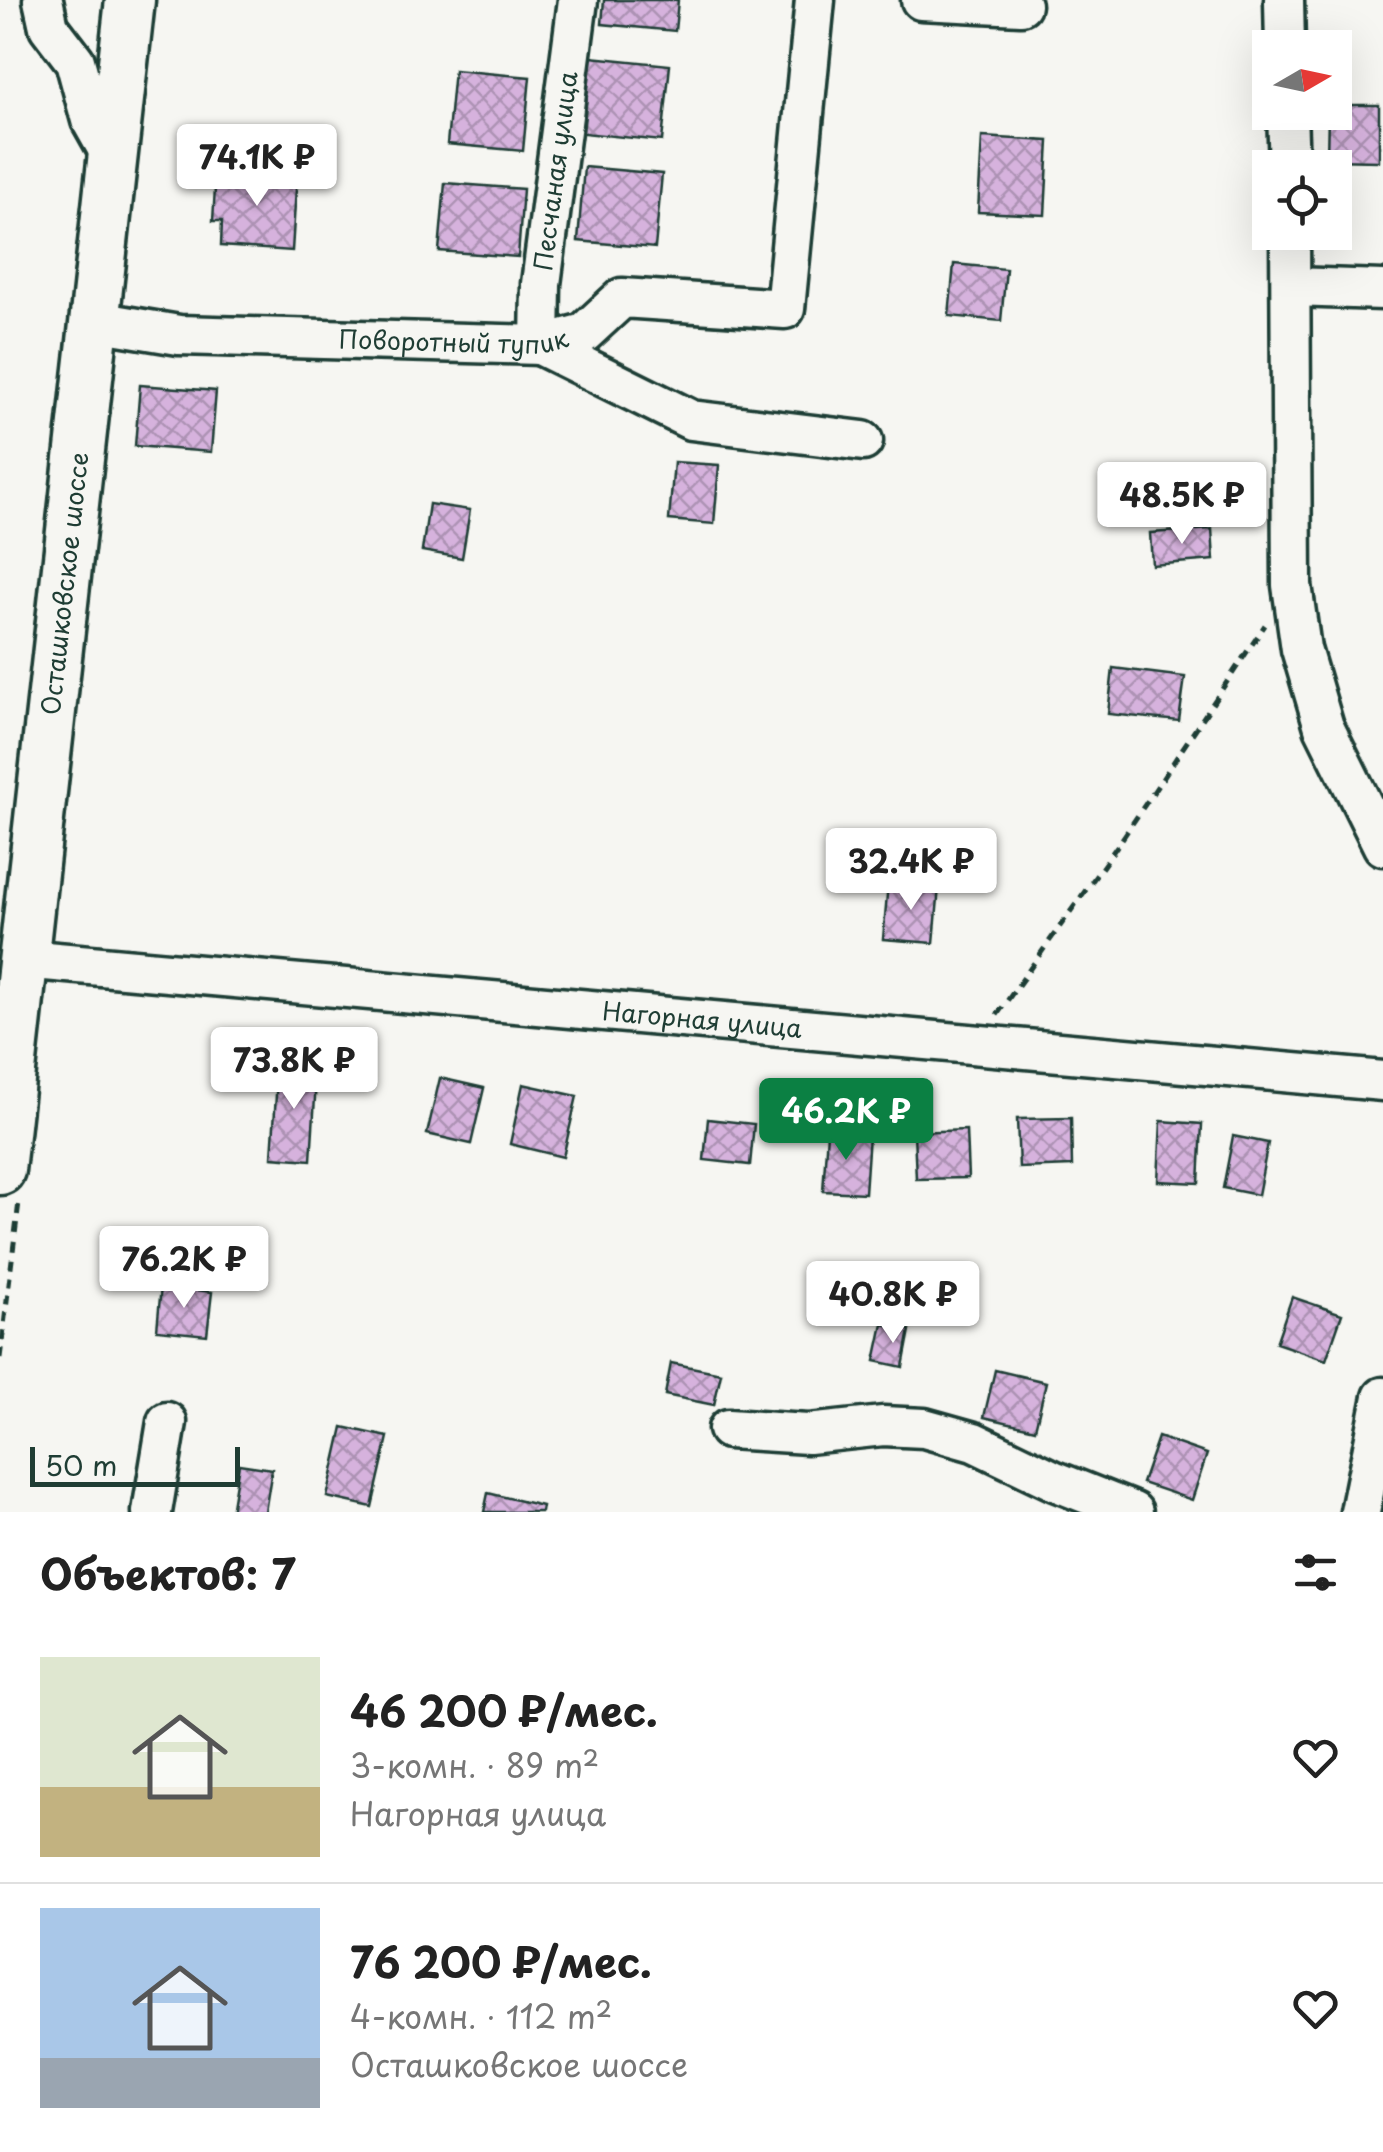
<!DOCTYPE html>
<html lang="ru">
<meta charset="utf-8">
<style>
body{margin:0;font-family:"Playpen Sans",sans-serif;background:#f2f2f2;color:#222;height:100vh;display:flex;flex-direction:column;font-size:38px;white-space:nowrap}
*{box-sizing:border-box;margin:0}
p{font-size:32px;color:#767676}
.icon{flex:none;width:55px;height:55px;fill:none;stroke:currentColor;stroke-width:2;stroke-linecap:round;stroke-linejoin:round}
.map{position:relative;height:1512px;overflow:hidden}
.details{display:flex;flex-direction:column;background:#fff;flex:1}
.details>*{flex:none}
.needle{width:65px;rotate:81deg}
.tools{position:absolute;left:1252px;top:30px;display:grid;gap:20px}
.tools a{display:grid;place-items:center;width:100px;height:100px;border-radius:0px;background:#fff;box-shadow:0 10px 40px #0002;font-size:50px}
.scale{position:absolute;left:30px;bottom:25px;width:210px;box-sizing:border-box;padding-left:10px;border:5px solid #1f3d34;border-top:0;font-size:28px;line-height:35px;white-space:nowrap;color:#1f3d34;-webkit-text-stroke:8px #f6f6f2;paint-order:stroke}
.price{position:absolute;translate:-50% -85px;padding:0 22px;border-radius:10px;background:#fff;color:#222;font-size:32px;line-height:65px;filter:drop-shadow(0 2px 5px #0008)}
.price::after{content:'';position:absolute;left:50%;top:60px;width:30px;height:22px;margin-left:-15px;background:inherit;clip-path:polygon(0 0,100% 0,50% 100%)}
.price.on{background:#0b8043;color:#fff}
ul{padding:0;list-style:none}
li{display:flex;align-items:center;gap:30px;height:250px;padding:0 40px}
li+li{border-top:2px solid #e0e0e0}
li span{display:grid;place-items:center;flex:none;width:280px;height:200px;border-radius:0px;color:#555}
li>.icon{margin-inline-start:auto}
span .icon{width:120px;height:120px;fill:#fffc;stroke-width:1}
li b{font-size:42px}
h2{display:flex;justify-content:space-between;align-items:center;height:120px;padding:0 40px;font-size:42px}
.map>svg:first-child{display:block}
</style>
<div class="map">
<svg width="1383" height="1512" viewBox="0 0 1383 1512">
<defs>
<pattern id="building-cross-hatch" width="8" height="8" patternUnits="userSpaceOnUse" patternTransform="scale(2.5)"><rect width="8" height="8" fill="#d6b2dd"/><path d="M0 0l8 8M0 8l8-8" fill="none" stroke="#ad92b4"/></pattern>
</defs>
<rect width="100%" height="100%" fill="#f6f6f2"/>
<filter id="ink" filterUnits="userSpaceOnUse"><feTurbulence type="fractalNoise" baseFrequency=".01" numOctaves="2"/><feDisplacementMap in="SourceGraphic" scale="20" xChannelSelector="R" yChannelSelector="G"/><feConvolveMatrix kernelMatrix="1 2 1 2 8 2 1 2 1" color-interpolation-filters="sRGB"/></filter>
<g filter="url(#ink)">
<!-- building -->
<g fill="url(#building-cross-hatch)" stroke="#1f3d34" stroke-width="2.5">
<path d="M604 0H678L675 31 602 24Z"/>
<path d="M591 57 670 65 662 141 583 133Z"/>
<path d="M454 70 530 77 523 151 447 144Z"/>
<path d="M1335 105H1379V161L1327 160 1328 112H1335Z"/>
<path d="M982 137 1049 141 1045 215 978 212Z"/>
<path d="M584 167 662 174 655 248 578 241Z"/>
<path d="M228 168 297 172 292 251 221 246 222 221H213L215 188H226Z"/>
<path d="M445 183 523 189 518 257 439 251Z"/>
<path d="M954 264 1006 269 1001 321 949 316Z"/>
<path d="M140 385 216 391 211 452 135 446Z"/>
<path d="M674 462 719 465 714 524 669 520Z"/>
<path d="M429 504 470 510 462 558 422 551Z"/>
<path d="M1212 529 1214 560 1152 565 1150 533Z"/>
<path d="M1113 668 1185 677 1179 721 1108 714Z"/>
<path d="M888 883 939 887 934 943 883 939Z"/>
<path d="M278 1063 317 1066 311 1160 272 1157Z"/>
<path d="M440 1078 484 1088 471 1144 427 1134Z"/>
<path d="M523 1084 577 1096 563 1157 510 1144Z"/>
<path d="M1071 1118 1072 1166 1019 1168 1017 1119Z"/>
<path d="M708 1119 754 1124 750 1165 704 1160Z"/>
<path d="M1161 1121 1202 1124 1199 1183 1158 1181Z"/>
<path d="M966 1130 968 1178 916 1179 914 1132Z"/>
<path d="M827 1132 869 1135 865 1193 823 1191Z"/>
<path d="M1233 1136 1268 1143 1258 1195 1223 1188Z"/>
<path d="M830 1268 858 1274 849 1317 821 1312Z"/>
<path d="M161 1286 212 1292 207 1335 157 1330Z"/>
<path d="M1292 1297 1342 1314 1326 1360 1276 1343Z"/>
<path d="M883 1324 910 1330 903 1367 875 1361Z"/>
<path d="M671 1363 721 1373 714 1405 665 1395Z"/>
<path d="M995 1370 1046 1382 1035 1429 984 1417Z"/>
<path d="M343 1427 388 1437 372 1507 327 1497Z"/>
<path d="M1158 1437 1207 1454 1192 1500 1142 1483Z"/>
<path d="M239 1464 272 1469 265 1512H231Z"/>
<path d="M488 1493 542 1506 541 1512H484Z"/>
</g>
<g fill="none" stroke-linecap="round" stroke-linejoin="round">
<defs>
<g id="minor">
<path d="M43 0 49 27 75 61 91 120 113 159"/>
<path d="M921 0 1021 5"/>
<path d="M1284 0 1285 48"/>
<path d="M1287 112 1289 168"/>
<path d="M1290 232 1292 585 1301 649 1324 727 1383 846"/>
<path d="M1292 287 1383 290"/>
<path id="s1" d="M95 321 179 335 540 345 584 333 622 298 785 309 815 0"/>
<path id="s2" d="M540 345 541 284 578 0"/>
<path d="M540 345 691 420 863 441"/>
<path id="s3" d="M23 959 1383 1081"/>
<path d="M728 1429 808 1434 883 1426 924 1428 974 1442 1055 1481 1133 1512"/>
<path d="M152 1512 167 1422"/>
<path d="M1360 1512 1383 1397"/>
</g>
<g id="major">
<path id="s4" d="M0 1170 130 0"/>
</g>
</defs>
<!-- minor casing -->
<use href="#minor" stroke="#1f3d34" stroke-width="45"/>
<!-- major casing -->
<use href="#major" stroke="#1f3d34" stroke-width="55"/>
<!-- path -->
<g stroke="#1f3d34" stroke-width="5" stroke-dasharray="10 8" stroke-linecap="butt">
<path d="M997 1015 1122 839 1265 625"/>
<path d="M0 1358 19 1202"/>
</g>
<!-- minor -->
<use href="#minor" stroke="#f6f6f2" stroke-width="38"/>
<!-- major -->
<use href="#major" stroke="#f6f6f2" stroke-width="48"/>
</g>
</g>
<g text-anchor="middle" stroke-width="9" stroke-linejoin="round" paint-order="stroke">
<!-- street labels -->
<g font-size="25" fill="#1f3d34" stroke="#f6f6f2">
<text dy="9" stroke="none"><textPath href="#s2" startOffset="175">Песчаная улица</textPath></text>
<text dy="9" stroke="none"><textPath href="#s1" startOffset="360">Поворотный тупик</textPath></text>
<text dy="9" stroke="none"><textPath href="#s4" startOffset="590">Осташковское шоссе</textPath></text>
<text dy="9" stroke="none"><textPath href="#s3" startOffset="682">Нагорная улица</textPath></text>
</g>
</g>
</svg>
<div class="tools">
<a><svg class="needle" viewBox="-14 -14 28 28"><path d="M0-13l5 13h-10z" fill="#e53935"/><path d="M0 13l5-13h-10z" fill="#767676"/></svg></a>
<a><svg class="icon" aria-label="locate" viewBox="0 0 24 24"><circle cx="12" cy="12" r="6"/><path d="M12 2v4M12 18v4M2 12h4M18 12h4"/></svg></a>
</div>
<div class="scale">50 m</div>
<b class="price" style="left:257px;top:209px">74.1K ₽</b>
<b class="price" style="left:1182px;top:547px">48.5K ₽</b>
<b class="price" style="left:911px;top:913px">32.4K ₽</b>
<b class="price" style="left:294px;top:1112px">73.8K ₽</b>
<b class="price on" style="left:846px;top:1163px">46.2K ₽</b>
<b class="price" style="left:184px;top:1311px">76.2K ₽</b>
<b class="price" style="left:893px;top:1346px">40.8K ₽</b>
</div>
<section class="details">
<h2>Объектов: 7<svg class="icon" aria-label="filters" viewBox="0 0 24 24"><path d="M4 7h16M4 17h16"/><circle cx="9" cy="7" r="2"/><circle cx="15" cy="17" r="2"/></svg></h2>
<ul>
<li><span style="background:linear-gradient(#dfe7d0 65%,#c2b280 0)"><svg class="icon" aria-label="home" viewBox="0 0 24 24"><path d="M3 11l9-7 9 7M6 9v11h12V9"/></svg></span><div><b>46 200 ₽/мес.</b><p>3-комн. · 89 m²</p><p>Нагорная улица</p></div><svg class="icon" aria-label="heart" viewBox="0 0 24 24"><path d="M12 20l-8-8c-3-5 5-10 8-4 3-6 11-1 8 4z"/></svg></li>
<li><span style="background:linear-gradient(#a9c7e8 75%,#9aa5b1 0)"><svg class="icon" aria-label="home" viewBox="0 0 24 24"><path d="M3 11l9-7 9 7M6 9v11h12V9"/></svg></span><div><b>76 200 ₽/мес.</b><p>4-комн. · 112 m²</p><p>Осташковское шоссе</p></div><svg class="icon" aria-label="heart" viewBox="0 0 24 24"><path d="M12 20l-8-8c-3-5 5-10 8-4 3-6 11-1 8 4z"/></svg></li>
</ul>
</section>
